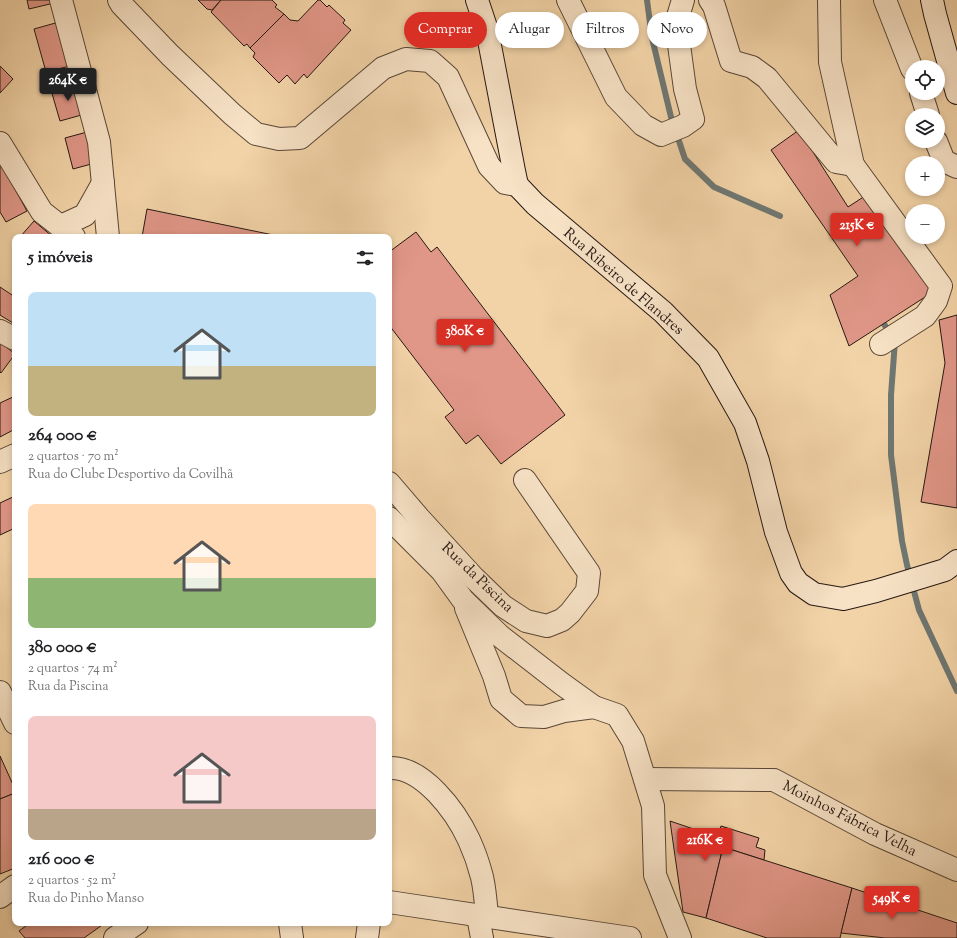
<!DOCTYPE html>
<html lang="pt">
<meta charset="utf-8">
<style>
body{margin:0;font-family:"Sorts Mill Goudy",serif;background:#f2f2f2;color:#202124;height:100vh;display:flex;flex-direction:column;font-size:15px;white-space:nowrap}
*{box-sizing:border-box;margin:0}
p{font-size:13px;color:#757577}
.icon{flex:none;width:22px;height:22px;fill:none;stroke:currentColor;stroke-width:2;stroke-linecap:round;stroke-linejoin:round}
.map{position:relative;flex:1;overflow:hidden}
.panel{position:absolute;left:12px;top:234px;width:380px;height:692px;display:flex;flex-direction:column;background:#fff;border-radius:8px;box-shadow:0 2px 6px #0003}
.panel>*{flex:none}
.banner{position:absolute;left:404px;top:12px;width:380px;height:36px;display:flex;gap:8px}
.buttons{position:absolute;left:905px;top:60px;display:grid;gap:8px}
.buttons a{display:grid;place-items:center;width:40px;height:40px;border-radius:50%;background:#fff;box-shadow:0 2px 6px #0003;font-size:20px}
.price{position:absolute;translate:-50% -34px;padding:0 9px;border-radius:4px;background:#d93025;color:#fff;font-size:13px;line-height:26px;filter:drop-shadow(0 1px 2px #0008)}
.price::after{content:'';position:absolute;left:50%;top:24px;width:12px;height:9px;margin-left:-6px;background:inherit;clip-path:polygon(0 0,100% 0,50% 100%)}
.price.on{background:#222;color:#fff}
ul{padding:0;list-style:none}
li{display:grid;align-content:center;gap:8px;height:212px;padding:0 16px}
li span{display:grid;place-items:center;height:124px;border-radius:8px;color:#555}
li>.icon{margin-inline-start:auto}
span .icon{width:72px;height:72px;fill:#fffc;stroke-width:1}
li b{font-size:17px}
h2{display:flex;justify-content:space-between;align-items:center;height:48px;padding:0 16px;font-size:17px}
.pill{padding:0 14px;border-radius:18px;background:#fff;box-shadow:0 2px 6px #0003;font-size:14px;line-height:36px}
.pill.on{background:#d93025;color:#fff}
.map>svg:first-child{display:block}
</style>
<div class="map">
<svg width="957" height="938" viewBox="0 0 957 938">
<rect width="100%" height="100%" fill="#f2d3a7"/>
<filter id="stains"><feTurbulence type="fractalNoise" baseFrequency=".005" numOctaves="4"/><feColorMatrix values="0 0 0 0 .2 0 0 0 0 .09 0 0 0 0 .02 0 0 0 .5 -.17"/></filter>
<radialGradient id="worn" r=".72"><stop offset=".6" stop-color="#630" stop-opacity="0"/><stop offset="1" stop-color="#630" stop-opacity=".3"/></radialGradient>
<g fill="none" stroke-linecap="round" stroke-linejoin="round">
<!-- stream -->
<g stroke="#6f7772" stroke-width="6">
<path d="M647 0 652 38 671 117 685 159 714 187 780 216"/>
<path d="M884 324 895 341 891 395V455L902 541 907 565 919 610 957 691"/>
</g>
</g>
<!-- building -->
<g fill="#e19788" stroke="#261812">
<path d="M27 0H53L54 3 29 9Z"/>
<path d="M198 0H221L212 10 207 9Z"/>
<path d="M221 0H272L277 5 275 7 284 14 250 48 247 44 244 46 211 12Z"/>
<path d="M318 0H320L327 7 329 5 345 20 343 23 351 30 307 78 304 74 295 84 287 75 279 83 253 57 255 53 250 48 284 14 290 20 298 21Z"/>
<path d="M59 22 70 66 46 72 34 29Z"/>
<path d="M0 66 13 79 0 93Z"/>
<path d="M76 83 85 114 60 121 51 90Z"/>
<path d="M799 130 848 207 868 194 936 290 849 346 830 295 858 276 771 150Z"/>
<path d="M87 132 95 163 73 169 65 138Z"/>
<path d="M0 162 27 211 6 222 0 212Z"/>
<path d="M147 209 283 237H142Z"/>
<path d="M34 221 53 237H20Z"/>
<path d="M416 232 431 252 437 247 565 415 501 464 478 435 466 444 445 417 454 410 389 325V252Z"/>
<path d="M0 287 15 297V320L13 323 0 315Z"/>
<path d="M957 315V508L921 502 945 363 939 320Z"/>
<path d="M0 342 15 354 1 373 0 372Z"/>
<path d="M15 396V429L0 437V403Z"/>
<path d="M15 496V528L0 535V503Z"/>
<path d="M0 756 15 789V793L0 799Z"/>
<path d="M15 793V868L0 874V799Z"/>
<path d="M670 821 717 837 721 826 759 838 756 847 765 850 764 860 723 847 706 918 683 912Z"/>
<path d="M723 847 852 888 840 938H767L706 918Z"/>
<path d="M852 888 957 923V938H885L841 933Z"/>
<path d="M30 923H105L84 938H25L19 931Z"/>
</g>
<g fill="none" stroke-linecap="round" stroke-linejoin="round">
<defs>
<g id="minor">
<path d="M61 0 99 142 108 237"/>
<path d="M119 0 122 5 170 55 232 114 256 134 279 139 300 138 383 68 406 59 430 61 448 77 489 166 505 183 517 185"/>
<path d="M568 0 616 97 643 125 661 135 683 126 693 119 685 89 676 23 683 0"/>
<path d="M710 0 714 6 731 61 752 67 767 78 836 162 853 165 830 62 829 0"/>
<path d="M885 0 912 69"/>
<path d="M921 93 928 115"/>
<path d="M936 141 944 161 957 167"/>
<path d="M0 143 42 212 74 237"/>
<path d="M853 165 941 286 936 301 925 316 881 344"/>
<path d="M61 226 85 215 103 183"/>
<path d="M0 331 15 339"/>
<path d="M0 462 15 455"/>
<path d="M389 483 419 518 474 578 503 606 526 621 547 626 562 620 570 613 587 591 589 573 525 480"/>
<path d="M389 518 442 571 463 600 500 636 562 684 594 707 617 715 633 741 653 806 655 875 680 938"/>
<path d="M466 608 494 676 501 699 521 716 544 717 564 711 594 707"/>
<path d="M0 692 15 723"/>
<path d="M389 768C423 766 456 812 469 840 474 851 479 865 482 877 485 890 486 904 487 917"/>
<path d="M645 779 774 780 875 834 957 870"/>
<path d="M0 897 15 886"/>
<path d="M389 902 630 938"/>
<path d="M478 916 482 938"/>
<path d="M290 923 292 938"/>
<path d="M115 938 137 923"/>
<path d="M367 938 369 923"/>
</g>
<g id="secondary">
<path d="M477 0 487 30 514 171 517 185 535 204 663 312 708 358 745 423 758 461 776 532 791 573 798 583 814 594 843 599 876 591 945 570 957 561"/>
<path d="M932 0 935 14 957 93"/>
</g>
</defs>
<!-- minor casing -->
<use href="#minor" stroke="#594737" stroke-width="24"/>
<!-- secondary casing -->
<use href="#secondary" stroke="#261812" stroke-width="24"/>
<!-- minor -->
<use href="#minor" stroke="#f7e2c6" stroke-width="22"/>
<!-- secondary -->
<use href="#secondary" stroke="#f7e2c6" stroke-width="22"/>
</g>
<g text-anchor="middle" stroke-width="3.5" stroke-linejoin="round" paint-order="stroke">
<!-- street labels -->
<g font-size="15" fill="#261812" stroke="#f7e2c6">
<text transform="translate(624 281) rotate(41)" y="5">Rua Ribeiro de Flandres</text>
<text transform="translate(478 577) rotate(44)" y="5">Rua da Piscina</text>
<text transform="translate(850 818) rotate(27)" y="5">Moinhos Fábrica Velha</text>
</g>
</g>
<rect width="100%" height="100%" filter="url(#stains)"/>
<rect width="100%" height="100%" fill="url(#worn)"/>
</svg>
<div class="buttons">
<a><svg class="icon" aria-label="locate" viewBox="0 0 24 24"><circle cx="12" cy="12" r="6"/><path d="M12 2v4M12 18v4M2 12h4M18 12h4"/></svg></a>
<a><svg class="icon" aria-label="layers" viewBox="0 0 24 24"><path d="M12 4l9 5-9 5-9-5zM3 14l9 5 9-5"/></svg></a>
<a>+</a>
<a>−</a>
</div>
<b class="price on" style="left:68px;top:102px">264K €</b>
<b class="price" style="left:857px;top:247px">215K €</b>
<b class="price" style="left:465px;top:353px">380K €</b>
<b class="price" style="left:705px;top:862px">216K €</b>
<b class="price" style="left:892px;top:920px">549K €</b>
<div class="banner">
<a class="pill on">Comprar</a>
<a class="pill">Alugar</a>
<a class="pill">Filtros</a>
<a class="pill">Novo</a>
</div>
<section class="panel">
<h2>5 imóveis<svg class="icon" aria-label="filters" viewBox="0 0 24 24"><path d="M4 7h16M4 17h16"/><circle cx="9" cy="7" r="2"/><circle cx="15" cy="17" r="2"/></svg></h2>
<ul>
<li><span style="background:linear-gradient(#bfe0f5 60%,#c2b280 0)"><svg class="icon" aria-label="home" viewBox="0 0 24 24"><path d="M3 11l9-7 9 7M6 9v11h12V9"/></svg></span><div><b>264 000 €</b><p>2 quartos · 70 m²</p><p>Rua do Clube Desportivo da Covilhã</p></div></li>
<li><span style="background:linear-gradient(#ffd9b3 60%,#8fb573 0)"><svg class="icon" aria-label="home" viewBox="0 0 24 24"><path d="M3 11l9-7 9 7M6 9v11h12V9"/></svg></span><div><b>380 000 €</b><p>2 quartos · 74 m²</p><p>Rua da Piscina</p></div></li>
<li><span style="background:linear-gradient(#f6c9c9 75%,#b9a48a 0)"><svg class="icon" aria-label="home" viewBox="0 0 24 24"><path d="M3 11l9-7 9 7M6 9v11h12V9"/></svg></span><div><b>216 000 €</b><p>2 quartos · 52 m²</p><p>Rua do Pinho Manso</p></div></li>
</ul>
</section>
</div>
